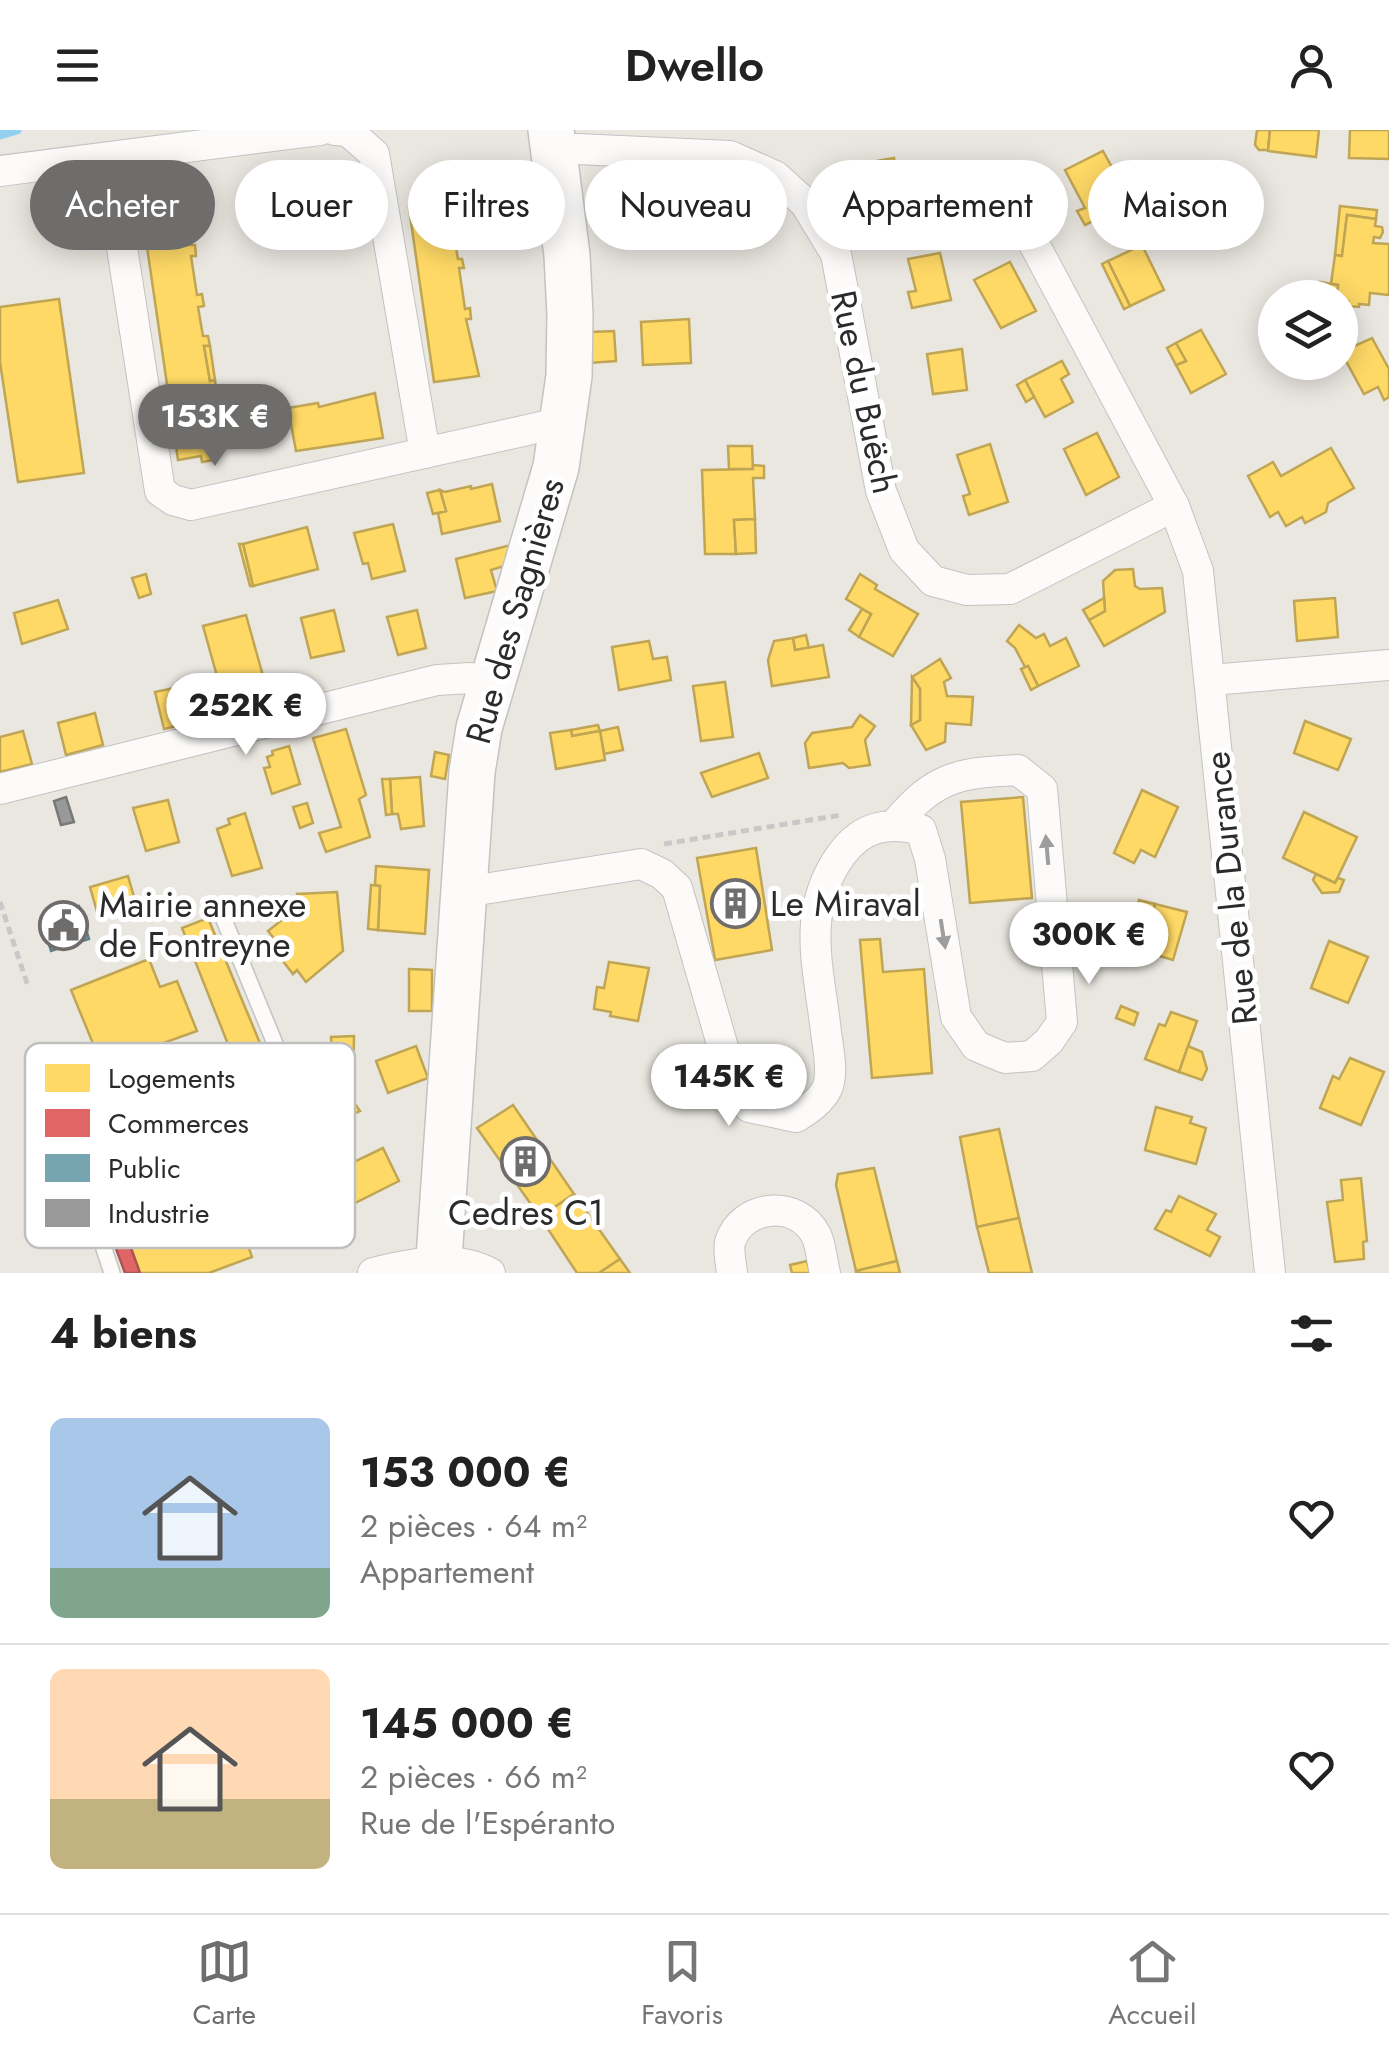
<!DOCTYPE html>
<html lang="fr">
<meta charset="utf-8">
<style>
body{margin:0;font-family:Jost,sans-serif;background:#f2f2f2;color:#222;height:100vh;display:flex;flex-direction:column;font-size:38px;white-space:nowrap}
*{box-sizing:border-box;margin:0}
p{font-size:32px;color:#767676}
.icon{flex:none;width:55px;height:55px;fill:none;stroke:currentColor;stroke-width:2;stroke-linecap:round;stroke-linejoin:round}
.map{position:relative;height:1143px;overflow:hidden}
.details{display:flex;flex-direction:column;background:#fff;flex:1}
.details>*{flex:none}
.top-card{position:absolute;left:30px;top:30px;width:1330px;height:90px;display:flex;gap:20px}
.tools{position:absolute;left:1258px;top:150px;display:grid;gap:20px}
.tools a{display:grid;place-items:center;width:100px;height:100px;border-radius:50%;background:#fff;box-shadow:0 5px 25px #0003;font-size:50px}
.price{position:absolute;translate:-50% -85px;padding:0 22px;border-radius:35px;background:#fff;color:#222;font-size:32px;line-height:65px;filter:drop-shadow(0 2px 5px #0008)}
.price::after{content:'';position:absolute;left:50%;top:60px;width:30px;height:22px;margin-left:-15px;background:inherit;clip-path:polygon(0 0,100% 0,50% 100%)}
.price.on{background:#6e6d6b;color:#fff}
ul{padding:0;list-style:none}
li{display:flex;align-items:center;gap:30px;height:250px;padding:0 50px}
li+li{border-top:2px solid #e0e0e0}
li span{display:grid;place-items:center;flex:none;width:280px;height:200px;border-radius:15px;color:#555}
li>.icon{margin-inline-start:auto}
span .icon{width:120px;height:120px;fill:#fffc;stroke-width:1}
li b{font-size:42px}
h2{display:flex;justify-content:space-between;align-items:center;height:120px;padding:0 50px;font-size:42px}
.pill{padding:0 35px;border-radius:45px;background:#fff;box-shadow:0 5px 25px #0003;font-size:35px;line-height:90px}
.pill.on{background:#6e6d6b;color:#fff}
header{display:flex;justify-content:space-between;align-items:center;height:130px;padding:0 50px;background:#fff;font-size:45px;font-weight:600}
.dock{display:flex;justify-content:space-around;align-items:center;height:140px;border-top:2px solid #e0e0e0;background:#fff;font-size:28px;color:#767676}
.dock a{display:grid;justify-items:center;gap:5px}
.dock .on{color:#6e6d6b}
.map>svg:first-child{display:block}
</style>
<header><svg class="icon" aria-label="menu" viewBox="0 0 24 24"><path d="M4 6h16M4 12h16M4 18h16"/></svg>Dwello<svg class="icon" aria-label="person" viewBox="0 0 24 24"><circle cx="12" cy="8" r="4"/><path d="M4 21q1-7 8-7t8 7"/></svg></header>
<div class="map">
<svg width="1389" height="1143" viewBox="0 0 1389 1143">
<rect width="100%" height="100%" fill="#eae7e1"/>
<!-- homes -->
<g fill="#ffd966" stroke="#bfa554" stroke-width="2.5">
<path d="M1257 0H1270L1268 20H1259L1255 15Z"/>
<path d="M1270 0H1319L1316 27 1268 21Z"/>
<path d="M1350 0H1389V29L1349 28Z"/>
<path d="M1103 21 1125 61 1116 65 1122 76 1085 95 1077 81 1085 78 1065 40Z"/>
<path d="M894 28 896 40 908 38 915 75 874 78 871 62 876 61 871 32Z"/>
<path d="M180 48 184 76H189L190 86 185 87 190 115H195L196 126H191L197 165 202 164 204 176 198 177 203 206H208L210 216H204L210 251 215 250 216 260 210 261 215 287H220L221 297 216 298 220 324 212 325 213 330 202 332 201 326 178 330 138 55Z"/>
<path d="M666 67 668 116H631L630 82 650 81 649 68Z"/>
<path d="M454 71 458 100 453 101 458 129H462L464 138H459L465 179 470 178 471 189H466L479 246 434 252 409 78Z"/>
<path d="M1340 76 1377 80 1376 89 1347 85 1342 126 1335 125Z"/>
<path d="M1347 85 1376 89 1375 96 1382 97 1383 102 1380 108 1374 107 1373 113 1389 114V165L1370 163 1369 175 1359 174V177L1347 176 1348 172 1340 175V168H1337L1338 155 1331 154 1335 125 1342 126Z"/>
<path d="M1142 115 1164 160 1130 176 1108 131Z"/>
<path d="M940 123 951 170 912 178 908 162 916 161 908 129Z"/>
<path d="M1108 131 1130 176 1124 179 1102 134Z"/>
<path d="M1010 132 1036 181 1001 198 974 150Z"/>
<path d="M1320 152 1338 155 1337 168H1319Z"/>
<path d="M59 169 84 343 18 352 0 232V177Z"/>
<path d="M689 189 691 233 643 235 641 192Z"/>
<path d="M1201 200 1226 244 1191 263 1176 235 1186 231 1176 213Z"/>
<path d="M614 201 616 231 590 233V202Z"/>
<path d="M1372 208 1389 239V267L1384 270 1378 257 1364 264 1341 222Z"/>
<path d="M1176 213 1186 231 1176 235 1167 218Z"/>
<path d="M204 216H210L215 250 210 251Z"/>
<path d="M962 219 967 260 933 264 927 224Z"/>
<path d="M1062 231 1069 244 1061 249 1073 272 1045 287 1025 250Z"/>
<path d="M1025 250 1034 267 1026 272 1017 255Z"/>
<path d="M375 263 383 308 296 321 288 278 318 273 319 277Z"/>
<path d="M1097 303 1119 347 1086 365 1064 319Z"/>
<path d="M990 314 1008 372 969 385 963 366 970 364 957 325Z"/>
<path d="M728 316H752L753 339H729Z"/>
<path d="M1331 318 1354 358 1328 373 1326 382 1305 393 1302 387 1286 396 1278 382 1270 387 1248 346 1273 332 1281 346Z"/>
<path d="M753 335 764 336V348H753L755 389 734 390 736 424H705L702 340 753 339Z"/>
<path d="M492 354 500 391 442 404 438 383 446 381 440 360 445 362 471 356V359Z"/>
<path d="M440 360 446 381 433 384 427 363Z"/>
<path d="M755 389 756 423 736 424 734 390Z"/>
<path d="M393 394 405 441 372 449 368 433 363 434 354 403Z"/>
<path d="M307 397 318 439 253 456 243 414Z"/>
<path d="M239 414H243L253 456H250Z"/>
<path d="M511 415 504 436 491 440 497 461 465 468 456 429Z"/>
<path d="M1133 439 1135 456 1140 459 1162 458 1165 482 1104 516 1089 490 1105 481 1103 451 1115 440Z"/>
<path d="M146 444 151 464 139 468 132 448Z"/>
<path d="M860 444 877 455 875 459 918 484 893 526 859 507 871 484 846 469Z"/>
<path d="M1104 468 1105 481 1089 490 1083 480Z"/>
<path d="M1335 468 1338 507 1297 511 1294 471Z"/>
<path d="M58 470 68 499 22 514 14 483Z"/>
<path d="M862 479 871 484 859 507 849 500Z"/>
<path d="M334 480 344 521 311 528 301 488Z"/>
<path d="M417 480 426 518 398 525 387 487Z"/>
<path d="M246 485 265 553 222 564 203 496Z"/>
<path d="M1019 495 1036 508 1044 504 1050 516 1066 508 1079 536 1038 556 1028 536 1025 537 1015 518 1007 511Z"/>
<path d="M806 505 809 518 795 520 793 508Z"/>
<path d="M793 508 795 520 823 515 829 547 772 556 768 530 774 511Z"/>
<path d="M649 511 653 529 667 527 671 550 619 560 612 517Z"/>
<path d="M940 529 951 548 944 552 947 566 973 567 971 595 946 593 945 612 926 620 911 595 920 590V559L912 547Z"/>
<path d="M1028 536 1038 556 1031 560 1021 539Z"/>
<path d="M912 547 920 559V590L911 595Z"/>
<path d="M725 552 733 607 701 611 693 556Z"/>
<path d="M184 556 193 592 164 599 155 562Z"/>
<path d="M95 583 103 615 66 625 58 593Z"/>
<path d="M860 585 875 596 865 610 870 635 849 638 843 633 809 638 805 613 812 603 852 597Z"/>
<path d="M1305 591 1351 609 1338 640 1294 623Z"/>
<path d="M598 595 600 601 572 606 571 600Z"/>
<path d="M618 597 623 620 604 624 600 601Z"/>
<path d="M346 599 366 665 359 669 370 707 326 722 319 703 341 697 313 608Z"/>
<path d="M571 600 572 606 600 601 605 630 556 639 550 603Z"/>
<path d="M23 601 32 634 0 642V607Z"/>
<path d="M289 616 300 654 272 664 264 638 270 637 267 627 273 625 272 621Z"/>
<path d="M435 622 449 625 445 649 431 646Z"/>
<path d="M759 623 768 648 712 667 701 643Z"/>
<path d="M420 647 424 696 401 699 398 684H392L390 649Z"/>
<path d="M382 649H390L392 684 386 685Z"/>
<path d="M1142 660 1178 677 1155 727 1141 720 1134 733 1114 723Z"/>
<path d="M1023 667 1032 768 970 773 961 672Z"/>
<path d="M168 670 179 712 146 721 133 678Z"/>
<path d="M307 673 313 693 300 698 293 677Z"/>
<path d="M1304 682 1357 707 1335 753 1283 728Z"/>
<path d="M245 683 262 738 232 746 217 699 230 694 228 689Z"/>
<path d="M756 718 772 820 715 830 697 728Z"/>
<path d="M376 736 429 740 425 804 378 800 380 756 375 755Z"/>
<path d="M1316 744 1335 753 1338 748 1344 750 1339 762 1322 763 1313 750Z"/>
<path d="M128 746 136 774 98 785 90 757Z"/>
<path d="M371 755 380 756 378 800 368 799Z"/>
<path d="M337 762 343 821 306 852 297 840 293 844 279 826 284 821 268 801 297 778V764Z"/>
<path d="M1139 770 1155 774 1142 821 1126 817Z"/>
<path d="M1155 774 1187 782 1173 830 1142 821Z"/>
<path d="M208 788 262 918 237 937 182 798Z"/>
<path d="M880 809 883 842 924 839 932 943 872 948 860 810Z"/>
<path d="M1329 811 1368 827 1348 873 1311 858Z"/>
<path d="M149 829 160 857 177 851 197 901 141 921 166 981 132 995 108 937 103 938 71 860Z"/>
<path d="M609 832 649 838 638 891 610 886 611 882 594 879 597 857 604 858Z"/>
<path d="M409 839 432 840V881H409Z"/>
<path d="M1121 876 1138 883 1134 895 1116 888Z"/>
<path d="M1171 882 1197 891 1179 942 1145 929 1159 894 1165 896Z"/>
<path d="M354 906 353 971 360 981 332 994 329 984 317 989 322 997 282 1015 272 995 273 960 283 959 284 950 312 948 313 930 332 929 331 907Z"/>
<path d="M416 916 428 948 388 963 376 931Z"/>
<path d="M1188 916 1202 922 1207 939 1202 950 1179 942Z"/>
<path d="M1350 928 1384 942 1361 995 1320 978 1333 946 1339 949Z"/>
<path d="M513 975 574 1064 540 1087 477 998Z"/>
<path d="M1156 977 1192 987 1190 993 1206 998 1196 1034 1145 1020Z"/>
<path d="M999 999 1019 1088 977 1097 960 1007Z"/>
<path d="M383 1018 399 1051 353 1074 337 1040Z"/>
<path d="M163 1027 170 1047 219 1031 252 1127 209 1143H140L106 1047Z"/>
<path d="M874 1038 897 1131 856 1141 836 1055 838 1044Z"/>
<path d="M1361 1048 1367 1111 1363 1112 1364 1129 1335 1132 1327 1072 1343 1070 1341 1050Z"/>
<path d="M574 1064 620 1129 599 1143H577L540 1087Z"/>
<path d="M1179 1066 1216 1084 1207 1100 1220 1107 1210 1126 1155 1099 1166 1080 1171 1082Z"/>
<path d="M1019 1088 1032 1143H989L977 1097Z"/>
<path d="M620 1129 630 1143H599Z"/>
<path d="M807 1131 810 1143H792L790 1135Z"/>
<path d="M897 1131 900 1143H856V1141Z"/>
</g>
<!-- shops -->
<path fill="#e06666" stroke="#aa5454" stroke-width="2.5" d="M112 1066 140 1143H125L98 1070Z"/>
<!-- public -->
<path fill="#76a5af" stroke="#608087" stroke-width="2.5" d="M79 776 89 809 51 821 41 788Z"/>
<!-- industry -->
<path fill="#999" stroke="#787878" stroke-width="2.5" d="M66 667 74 692 61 695 54 671Z"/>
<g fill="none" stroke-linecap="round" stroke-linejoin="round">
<!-- stream -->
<path stroke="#91d1ef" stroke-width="9" d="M0 5 17 0"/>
<defs>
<g id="lane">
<path d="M82 1004 88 1022 80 1046 112 1143"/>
<path d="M88 1022 211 972 276 916 222 785"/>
</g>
<g id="street">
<path d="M335 0 348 1 374 24 425 323"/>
<path d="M552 22 577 19 730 26 775 46 805 73 836 124 881 361 904 420 933 451 967 460 1010 459 1174 376"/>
<path d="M108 28 160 361 173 370 191 375 563 292"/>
<path d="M0 41 320 0"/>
<path d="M1001 52 1174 376 1198 441 1270 1143"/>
<path d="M1211 550 1389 535"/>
<path d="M0 659 437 550 470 548 492 552"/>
<path d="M465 762 641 734 662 744 677 758 733 952 749 977 796 987C808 980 823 970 828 956 833 940 828 918 826 902 819 838 800 782 841 725 862 696 888 691 921 700L930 729 956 887 976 916 1005 928 1032 926 1049 911 1062 892 1042 659 1018 640C958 643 936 646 896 693"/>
<path d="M373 1143C409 1134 456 1124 490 1143"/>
<path d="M732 1143C731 1133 728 1121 730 1112 742 1074 798 1069 816 1105 821 1115 822 1131 825 1143"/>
</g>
<path id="secondary" d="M438 1143 472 642 479 598 556 337 569 246 570 185 567 125 551 0"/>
</defs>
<!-- lane casing -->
<use href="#lane" stroke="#c3c3c2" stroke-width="18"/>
<!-- street casing -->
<use href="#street" stroke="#c3c3c2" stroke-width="32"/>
<!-- secondary casing -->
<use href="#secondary" stroke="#c3c3c2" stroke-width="48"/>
<!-- path -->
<g stroke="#c8c8c7" stroke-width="5" stroke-dasharray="8 5" stroke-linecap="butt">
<path d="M664 714 841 685"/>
<path d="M0 772 28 856"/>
</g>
<!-- lane -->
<use href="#lane" stroke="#fcfbfa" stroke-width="15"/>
<!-- street -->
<use href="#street" stroke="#fcfbfa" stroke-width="30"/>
<!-- secondary -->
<use href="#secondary" stroke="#fcfbfa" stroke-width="45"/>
</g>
<!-- one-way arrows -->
<defs><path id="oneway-solid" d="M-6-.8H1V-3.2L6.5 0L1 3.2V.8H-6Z" transform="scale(2.5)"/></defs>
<g fill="#9e9d9d">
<use href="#oneway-solid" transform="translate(1047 720) rotate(-95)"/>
<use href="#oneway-solid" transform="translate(943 804) rotate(81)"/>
</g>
<!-- icons -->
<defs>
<symbol id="building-ring" viewBox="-11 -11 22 22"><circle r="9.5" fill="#fff" stroke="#6e6d6b" stroke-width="1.5"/><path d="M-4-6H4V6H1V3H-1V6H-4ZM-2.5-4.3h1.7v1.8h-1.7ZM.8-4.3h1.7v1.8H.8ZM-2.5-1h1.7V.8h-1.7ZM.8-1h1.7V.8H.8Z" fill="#6e6d6b"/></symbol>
<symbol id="civic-ring" viewBox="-11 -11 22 22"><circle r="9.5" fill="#fff" stroke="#6e6d6b" stroke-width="1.5"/><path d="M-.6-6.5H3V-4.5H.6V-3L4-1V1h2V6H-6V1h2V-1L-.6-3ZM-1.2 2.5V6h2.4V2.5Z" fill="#6e6d6b"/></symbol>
</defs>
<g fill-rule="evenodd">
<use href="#building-ring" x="708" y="746" width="55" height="55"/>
<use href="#civic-ring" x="36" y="768" width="55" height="55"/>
<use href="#building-ring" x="498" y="1004" width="55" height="55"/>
</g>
<g text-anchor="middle" stroke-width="10" stroke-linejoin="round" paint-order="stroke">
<!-- street labels -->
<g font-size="35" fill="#2b2b2b" stroke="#fff">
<text transform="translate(864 262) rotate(78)" y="12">Rue du Buëch</text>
<text transform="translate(515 481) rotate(-74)" y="12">Rue des Sagnières</text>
<text transform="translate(1231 758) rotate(-96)" y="12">Rue de la Durance</text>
</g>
<!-- poi labels -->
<g font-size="35" fill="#2b2b2b" stroke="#fff" text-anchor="start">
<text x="770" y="786">Le Miraval</text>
<text x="99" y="787">Mairie annexe<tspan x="99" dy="40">de Fontreyne</tspan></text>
<text x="526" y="1095" text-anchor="middle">Cedres C1</text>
</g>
</g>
<!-- legend -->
<rect x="25" y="913" width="330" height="205" rx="15" fill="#fff" stroke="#bfbfbf" stroke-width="2.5"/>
<rect x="45" y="934" width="45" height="28" fill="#ffd966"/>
<rect x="45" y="979" width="45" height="28" fill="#e06666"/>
<rect x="45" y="1024" width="45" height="28" fill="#76a5af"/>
<rect x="45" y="1069" width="45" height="28" fill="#999"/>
<g font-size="28" fill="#2b2b2b">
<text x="108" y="958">Logements</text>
<text x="108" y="1003">Commerces</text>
<text x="108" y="1048">Public</text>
<text x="108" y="1093">Industrie</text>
</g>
</svg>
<div class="tools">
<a><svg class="icon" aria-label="layers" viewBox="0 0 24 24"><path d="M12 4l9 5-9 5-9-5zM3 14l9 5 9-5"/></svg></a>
</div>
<b class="price on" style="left:215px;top:339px">153K €</b>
<b class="price" style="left:246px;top:628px">252K €</b>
<b class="price" style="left:1089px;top:857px">300K €</b>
<b class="price" style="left:729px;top:999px">145K €</b>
<div class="top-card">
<a class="pill on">Acheter</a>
<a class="pill">Louer</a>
<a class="pill">Filtres</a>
<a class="pill">Nouveau</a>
<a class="pill">Appartement</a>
<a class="pill">Maison</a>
</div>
</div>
<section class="details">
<h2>4 biens<svg class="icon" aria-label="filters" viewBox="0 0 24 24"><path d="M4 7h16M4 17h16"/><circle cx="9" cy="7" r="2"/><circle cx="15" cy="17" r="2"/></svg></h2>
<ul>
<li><span style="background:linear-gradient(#a9c7e8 75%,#7fa58c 0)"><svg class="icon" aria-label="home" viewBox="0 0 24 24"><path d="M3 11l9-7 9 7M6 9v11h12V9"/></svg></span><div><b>153 000 €</b><p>2 pièces · 64 m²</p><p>Appartement</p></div><svg class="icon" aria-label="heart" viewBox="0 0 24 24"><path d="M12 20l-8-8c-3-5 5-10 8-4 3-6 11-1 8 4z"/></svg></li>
<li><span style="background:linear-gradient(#ffd9b3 65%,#c2b280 0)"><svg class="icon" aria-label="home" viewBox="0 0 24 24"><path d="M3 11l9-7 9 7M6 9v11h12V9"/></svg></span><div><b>145 000 €</b><p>2 pièces · 66 m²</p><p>Rue de l'Espéranto</p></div><svg class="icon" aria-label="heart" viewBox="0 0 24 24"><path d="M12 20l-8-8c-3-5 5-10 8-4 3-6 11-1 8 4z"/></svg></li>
</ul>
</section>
<nav class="dock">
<a class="on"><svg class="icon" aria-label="map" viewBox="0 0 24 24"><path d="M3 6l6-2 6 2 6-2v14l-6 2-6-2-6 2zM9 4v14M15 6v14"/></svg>Carte</a>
<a><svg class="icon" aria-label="saved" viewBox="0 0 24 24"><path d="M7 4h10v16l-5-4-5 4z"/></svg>Favoris</a>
<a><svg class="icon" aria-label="home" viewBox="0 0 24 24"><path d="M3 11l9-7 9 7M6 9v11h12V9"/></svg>Accueil</a>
</nav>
